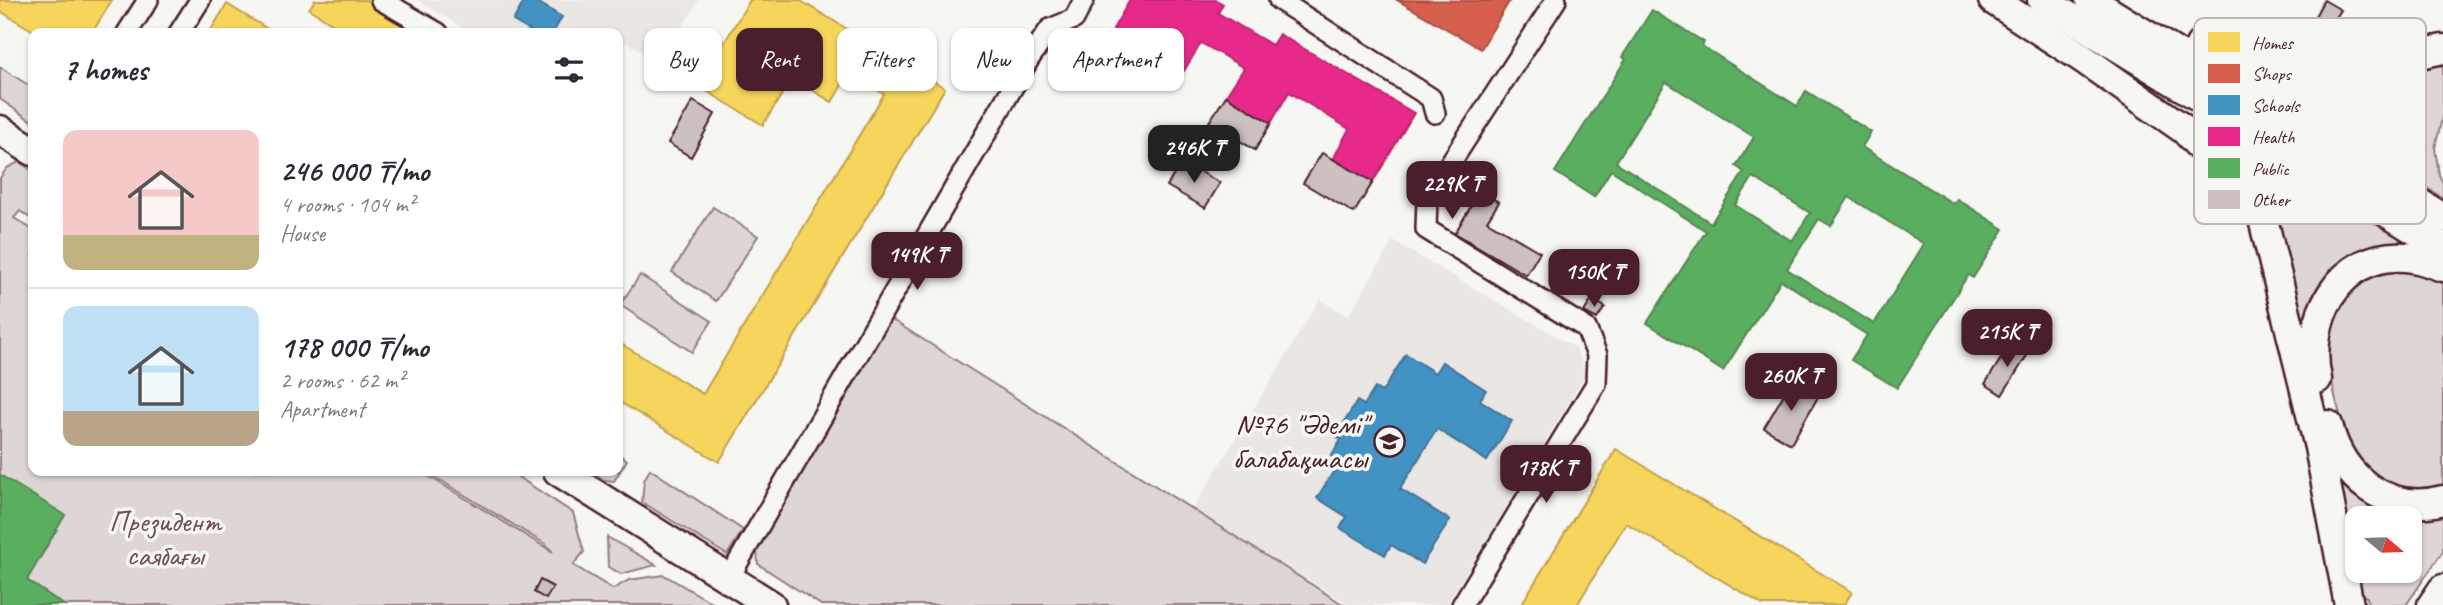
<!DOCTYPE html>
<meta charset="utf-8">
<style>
body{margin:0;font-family:Caveat,sans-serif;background:#f2f2f3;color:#2b2b33;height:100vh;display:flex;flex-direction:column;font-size:26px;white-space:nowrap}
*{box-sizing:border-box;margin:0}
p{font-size:23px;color:#7c7c81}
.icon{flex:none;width:38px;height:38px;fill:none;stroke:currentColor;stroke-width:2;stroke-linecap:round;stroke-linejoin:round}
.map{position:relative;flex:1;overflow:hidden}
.panel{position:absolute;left:28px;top:28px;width:595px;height:448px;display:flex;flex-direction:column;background:#fff;border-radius:14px;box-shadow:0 2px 5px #0004}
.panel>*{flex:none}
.guide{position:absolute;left:644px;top:28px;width:665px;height:63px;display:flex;gap:14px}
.needle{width:46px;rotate:109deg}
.controls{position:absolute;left:2345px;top:506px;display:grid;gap:14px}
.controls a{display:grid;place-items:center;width:77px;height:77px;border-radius:14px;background:#fff;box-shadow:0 2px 5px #0004;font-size:35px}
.price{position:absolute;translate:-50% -60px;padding:0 16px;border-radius:14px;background:#4a1f2b;color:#fff;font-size:23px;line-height:46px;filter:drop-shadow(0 2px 4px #0008)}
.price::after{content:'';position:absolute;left:50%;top:42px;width:21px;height:16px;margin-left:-10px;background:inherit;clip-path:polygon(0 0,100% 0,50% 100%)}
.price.on{background:#222;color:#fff}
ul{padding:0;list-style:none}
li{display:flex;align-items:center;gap:21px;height:175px;padding:0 35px}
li+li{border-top:2px solid #e1e1e2}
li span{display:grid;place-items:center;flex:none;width:196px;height:140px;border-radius:14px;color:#555}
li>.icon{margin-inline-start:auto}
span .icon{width:84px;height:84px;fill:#fffc;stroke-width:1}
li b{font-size:30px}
h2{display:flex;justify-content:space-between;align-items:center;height:84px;padding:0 35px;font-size:30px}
.pill{padding:0 24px;border-radius:14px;background:#fff;box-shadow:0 2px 5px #0004;font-size:24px;line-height:63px}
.pill.on{background:#4a1f2b;color:#fff}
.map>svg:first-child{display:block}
</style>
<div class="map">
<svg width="2443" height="605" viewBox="0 0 2443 605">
<rect width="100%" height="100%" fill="#f6f6f2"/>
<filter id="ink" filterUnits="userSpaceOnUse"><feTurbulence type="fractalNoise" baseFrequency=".0143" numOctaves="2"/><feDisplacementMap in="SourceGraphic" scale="14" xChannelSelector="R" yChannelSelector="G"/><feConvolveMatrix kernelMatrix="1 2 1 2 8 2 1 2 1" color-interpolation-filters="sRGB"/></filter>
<g filter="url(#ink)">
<!-- built -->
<g fill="#e9e6e3">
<path d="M418 0H699L661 61 618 38V33H471Z"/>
<path d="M1393 241 1576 348 1586 374 1447 605H1350L1193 509 1320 299 1348 317Z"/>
</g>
<!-- green -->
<g fill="#ddd6d5" stroke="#947a80" stroke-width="2" fill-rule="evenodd">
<path d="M2443 63V114L2435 148 2439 175 2443 183V198L2249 76Z"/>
<path d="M0 67 33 88V122L0 99Z"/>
<path d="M2201 113 2418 249 2363 255 2306 344 2261 200Z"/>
<path d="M19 162 33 171V220L20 211 14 218 33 230V471H420L553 552 545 544 425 471H509L573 513 584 552 573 565 613 589 629 580 664 575 716 605H0V178L7 168Z"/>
<path d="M713 207 758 236 716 301 672 272Z"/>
<path d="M2407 268 2443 277V485C2424 490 2403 493 2386 483 2356 467 2345 434 2337 404 2327 365 2323 332 2347 297 2354 288 2365 277 2376 273 2385 270 2397 270 2407 268Z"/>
<path d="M640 275 712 321 692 352 620 305Z"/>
<path d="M889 318 1344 605H821L758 564 757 551Z"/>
<path d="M618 454 627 460 614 481 604 480 591 471H618Z"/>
<path d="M2329 465 2443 509V551L2406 605H2368L2367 597 2355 593ZM2357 518H2410V570H2357Z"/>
<path d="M650 469 743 530 727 555 642 502 644 480Z"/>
<path d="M607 537 656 565 621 574 608 567Z"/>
</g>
<!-- homes -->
<g fill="#f6d55c" stroke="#c29e4d" stroke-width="2">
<path d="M0 0H112L92 33H37L0 11Z"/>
<path d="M315 0H367L420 33H348L309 9Z"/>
<path d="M750 0H799L945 88 719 462 618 401V342L703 394 884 94 849 73 832 102 792 78 763 125 698 86Z"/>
<path d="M227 4 274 33H209Z"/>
<path d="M1616 449 1852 592 1844 605H1763L1626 523 1577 605H1521Z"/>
</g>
<!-- shops -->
<path fill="#d6604d" stroke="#ac4c43" stroke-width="2" d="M1397 0 1485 1 1510 0 1481 49Z"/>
<!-- schools -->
<g fill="#4393c3" stroke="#457095" stroke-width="2">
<path d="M525 0H534L562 17 553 33H534L513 21Z"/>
<path d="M1406 354 1435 373 1442 362 1486 390 1480 400 1512 421 1487 461 1437 429 1400 489 1450 520 1422 564 1391 545 1385 555 1340 528 1347 517 1317 498 1340 461 1331 456 1341 440 1336 436 1357 401 1364 405 1375 388 1382 392Z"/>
</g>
<!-- health -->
<path fill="#e7298a" stroke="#b8266e" stroke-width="2" d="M1130 0H1216L1223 4 1218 13 1272 45 1279 34 1414 113 1373 182 1333 159 1349 129 1289 92 1271 123 1226 96 1244 68 1201 43 1184 71 1113 29Z"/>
<!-- public -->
<g fill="#5aae61" stroke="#558351" stroke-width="2" fill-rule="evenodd">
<path d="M1652 10 1704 42 1702 46 1797 106 1806 91 1871 132 1862 147 1954 204 1957 199 2004 229 1973 278 1968 275 1897 388 1851 360 1867 335 1781 280 1723 371 1647 323 1706 231 1611 170 1594 197 1555 172 1626 59 1622 57ZM1666 82 1754 137 1736 166 1744 172 1711 223 1616 162ZM1753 177 1810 213 1792 241 1735 205ZM1849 197 1924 244 1874 324 1787 269 1819 219 1831 226Z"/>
<path d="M0 475 65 515 27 580 64 605H0Z"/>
</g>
<!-- building -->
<g fill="#ccc1c0" stroke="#4a1f2b" stroke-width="2">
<path d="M2324 0 2341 10 2331 25 2315 16Z"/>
<path d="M1226 96 1271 123 1255 150 1209 122Z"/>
<path d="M693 101 715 114 691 157 668 143Z"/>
<path d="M1322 153 1373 182 1354 213 1303 183Z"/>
<path d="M1182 161 1220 183 1205 208 1167 186Z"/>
<path d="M1480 191 1499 202 1487 221 1540 252 1526 275 1455 233Z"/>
<path d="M1592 299 1605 307 1597 319 1584 312Z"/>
<path d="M2011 343 2028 354 2002 395 1985 384Z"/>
<path d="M1791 382 1818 397 1791 444 1764 428Z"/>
<path d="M540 580 553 587 546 599 534 592Z"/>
</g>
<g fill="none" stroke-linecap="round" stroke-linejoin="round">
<defs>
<g id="street">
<path d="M381 0 438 33"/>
<path d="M1279 0 1431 98 1435 113"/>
<path d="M127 33 148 0"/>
<path d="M179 33 200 0"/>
<path d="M729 578 1029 59 1050 29 1074 19 1084 0"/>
<path d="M1462 605 1596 384 1597 355 1586 328 1426 229 1427 199 1556 0"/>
</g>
<g id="secondary">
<path d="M1993 0 2082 58 2185 130 2262 215 2319 447 2349 605"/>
<path d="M2042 0 2443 247"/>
<path d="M2090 0 2443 218"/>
<path d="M2200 45 2231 64 2310 77 2443 49"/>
<path d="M0 130 33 151"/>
<path d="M2317 379C2304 321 2339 251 2406 257 2419 258 2431 263 2443 267"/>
<path d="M2328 425C2341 478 2387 515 2443 500"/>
<path d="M558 471 771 605"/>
<path d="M2432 605 2443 589"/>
</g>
</defs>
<!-- street casing -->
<use href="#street" stroke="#4a1f2b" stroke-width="24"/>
<!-- secondary casing -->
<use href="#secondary" stroke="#4a1f2b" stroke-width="33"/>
<!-- street -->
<use href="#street" stroke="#f6f6f2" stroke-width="19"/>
<!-- secondary -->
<use href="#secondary" stroke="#f6f6f2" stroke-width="28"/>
</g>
</g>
<!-- icons -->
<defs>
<symbol id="school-ring" viewBox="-11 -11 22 22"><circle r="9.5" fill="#f6f6f2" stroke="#4a1f2b" stroke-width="1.5"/><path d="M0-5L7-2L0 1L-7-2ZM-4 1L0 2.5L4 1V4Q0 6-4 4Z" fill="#4a1f2b"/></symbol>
</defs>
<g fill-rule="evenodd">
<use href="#school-ring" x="1372" y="424" width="35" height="35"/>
</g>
<g text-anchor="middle" stroke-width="7" stroke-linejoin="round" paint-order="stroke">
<!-- poi labels -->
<g font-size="30" fill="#4a1f2b" stroke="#f6f6f2" text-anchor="end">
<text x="1367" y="434">№76 "Әдемі"<tspan x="1367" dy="34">балабақшасы</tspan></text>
</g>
<!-- park labels -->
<g font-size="30" fill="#6f4d56" stroke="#f6f6f2">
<text x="165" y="531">Президент<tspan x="165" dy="34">саябағы</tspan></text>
</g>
</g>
<!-- legend -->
<rect x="2194" y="18" width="232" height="206" rx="10" fill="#f6f6f2" stroke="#c2b6b6" stroke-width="2"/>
<rect x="2208" y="32" width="32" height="20" fill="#f6d55c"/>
<rect x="2208" y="64" width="32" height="19" fill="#d6604d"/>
<rect x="2208" y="95" width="32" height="20" fill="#4393c3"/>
<rect x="2208" y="127" width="32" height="19" fill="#e7298a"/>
<rect x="2208" y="158" width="32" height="20" fill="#5aae61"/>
<rect x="2208" y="190" width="32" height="19" fill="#ccc1c0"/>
<g font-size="19" fill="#4a1f2b">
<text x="2252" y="49">Homes</text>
<text x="2252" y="80">Shops</text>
<text x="2252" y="112">Schools</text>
<text x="2252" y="143">Health</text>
<text x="2252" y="175">Public</text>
<text x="2252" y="206">Other</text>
</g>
</svg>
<div class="controls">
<a><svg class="needle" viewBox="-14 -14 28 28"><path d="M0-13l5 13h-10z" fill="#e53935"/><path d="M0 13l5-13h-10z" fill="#7c7c81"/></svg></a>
</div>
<b class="price on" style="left:1194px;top:185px">246K ₸</b>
<b class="price" style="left:1452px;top:221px">229K ₸</b>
<b class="price" style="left:917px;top:292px">149K ₸</b>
<b class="price" style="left:1594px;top:309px">150K ₸</b>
<b class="price" style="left:2007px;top:369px">215K ₸</b>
<b class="price" style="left:1791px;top:413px">260K ₸</b>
<b class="price" style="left:1546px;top:505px">178K ₸</b>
<div class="guide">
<a class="pill">Buy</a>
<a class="pill on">Rent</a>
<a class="pill">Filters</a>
<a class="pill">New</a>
<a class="pill">Apartment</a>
</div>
<section class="panel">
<h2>7 homes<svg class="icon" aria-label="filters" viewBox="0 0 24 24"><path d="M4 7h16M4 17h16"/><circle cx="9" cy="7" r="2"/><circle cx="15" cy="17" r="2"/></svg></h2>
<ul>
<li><span style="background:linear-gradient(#f6c9c9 75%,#c2b280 0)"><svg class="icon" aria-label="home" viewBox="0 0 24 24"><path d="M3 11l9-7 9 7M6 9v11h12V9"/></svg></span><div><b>246 000 ₸/mo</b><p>4 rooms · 104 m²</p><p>House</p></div></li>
<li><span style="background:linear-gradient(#bfe0f5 75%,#b9a48a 0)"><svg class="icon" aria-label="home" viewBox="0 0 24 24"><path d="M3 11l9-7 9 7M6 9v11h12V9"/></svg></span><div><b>178 000 ₸/mo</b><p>2 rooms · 62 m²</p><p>Apartment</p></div></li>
</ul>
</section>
</div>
